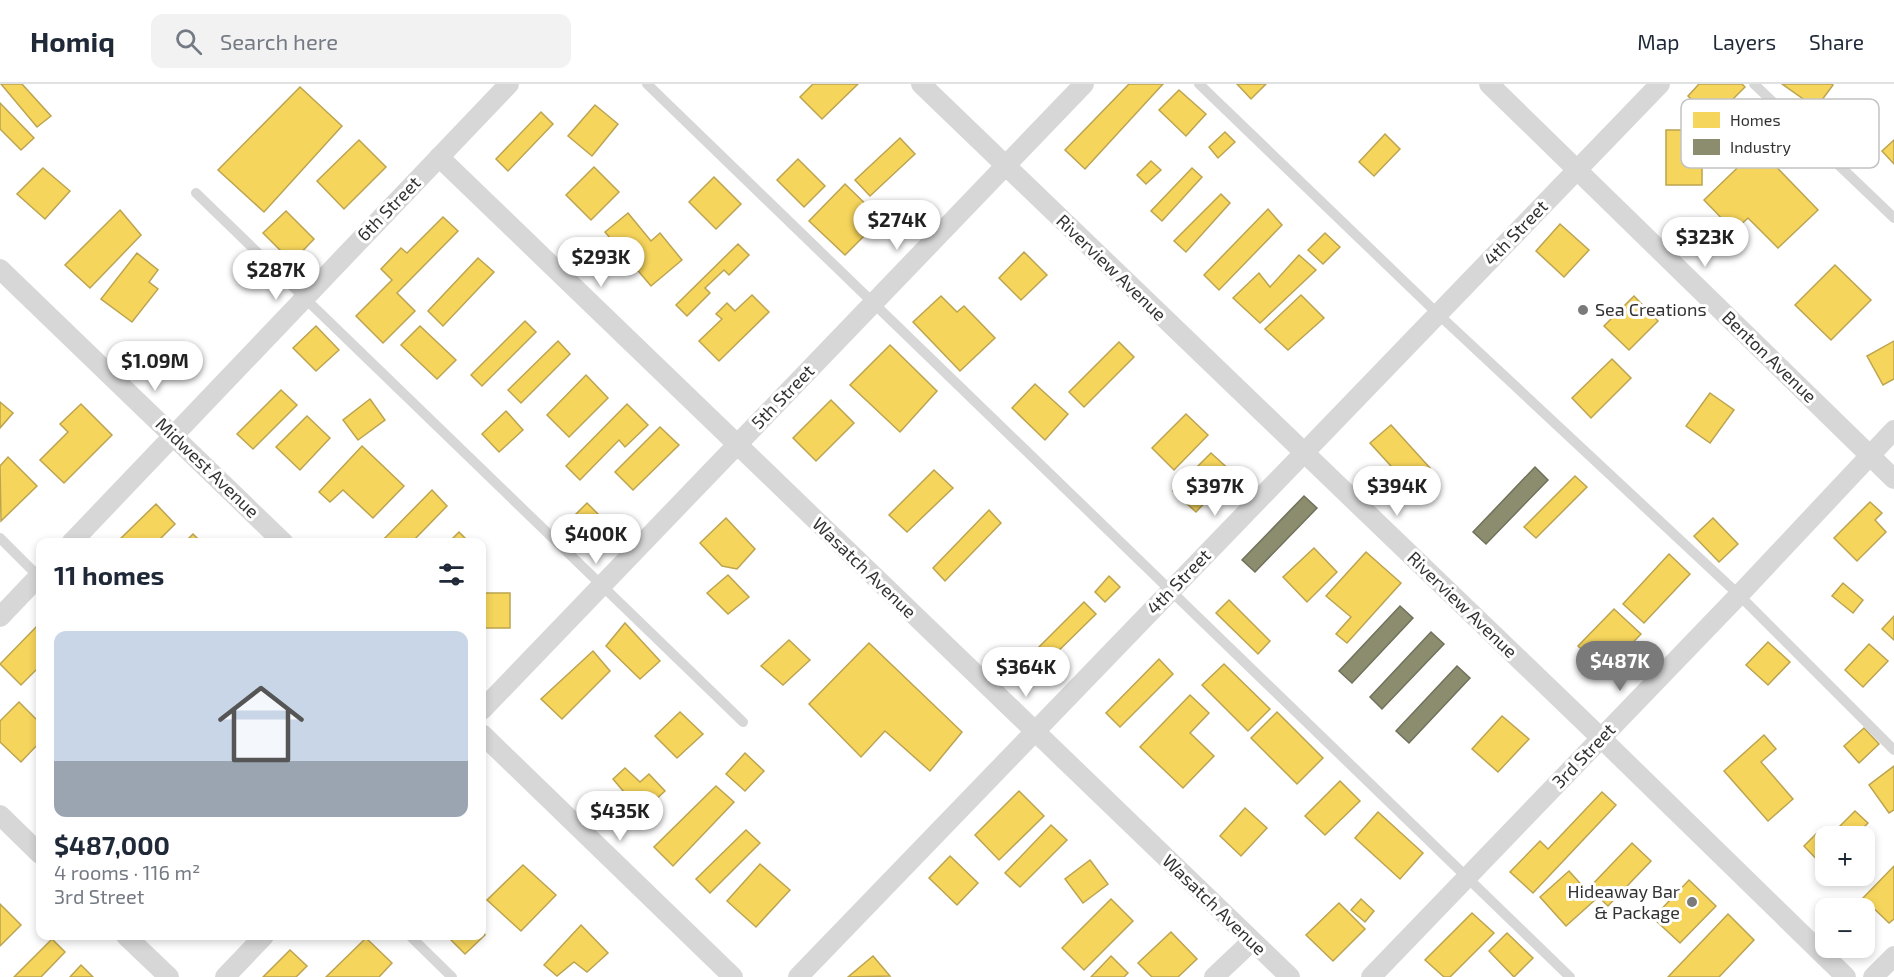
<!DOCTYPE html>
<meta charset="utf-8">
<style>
body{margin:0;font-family:"Exo 2",sans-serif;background:#f2f2f3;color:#1f2937;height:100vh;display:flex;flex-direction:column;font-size:22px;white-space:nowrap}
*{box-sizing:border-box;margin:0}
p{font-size:20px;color:#747a83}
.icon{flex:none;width:33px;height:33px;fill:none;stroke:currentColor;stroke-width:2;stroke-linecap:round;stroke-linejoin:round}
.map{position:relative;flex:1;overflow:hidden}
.sheet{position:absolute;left:36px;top:454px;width:450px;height:402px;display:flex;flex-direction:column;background:#fff;border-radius:12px;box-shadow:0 3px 9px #0003}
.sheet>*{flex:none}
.fabs{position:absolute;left:1815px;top:742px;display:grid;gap:12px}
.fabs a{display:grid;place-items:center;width:60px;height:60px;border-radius:12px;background:#fff;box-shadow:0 3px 9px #0003;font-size:30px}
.price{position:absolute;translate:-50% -51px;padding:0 14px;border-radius:21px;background:#fff;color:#222;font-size:20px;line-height:39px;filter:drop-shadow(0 2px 3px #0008)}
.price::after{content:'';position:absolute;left:50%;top:36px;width:18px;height:14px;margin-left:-9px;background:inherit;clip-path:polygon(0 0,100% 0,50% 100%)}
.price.active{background:#7a7a7a;color:#fff}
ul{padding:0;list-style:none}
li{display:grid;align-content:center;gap:12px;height:318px;padding:0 18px}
li span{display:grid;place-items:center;height:186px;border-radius:12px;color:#555}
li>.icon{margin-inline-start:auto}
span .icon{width:108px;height:108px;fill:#fffc;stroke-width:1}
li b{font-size:26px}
h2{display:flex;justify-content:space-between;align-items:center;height:72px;padding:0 18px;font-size:26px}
header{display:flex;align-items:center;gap:36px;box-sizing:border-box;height:84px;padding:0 30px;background:#fff;border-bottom:2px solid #e0e1e3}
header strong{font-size:28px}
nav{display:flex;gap:33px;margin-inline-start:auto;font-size:21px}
.search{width:420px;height:54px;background:#f2f2f3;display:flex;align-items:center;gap:15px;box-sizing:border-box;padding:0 21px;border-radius:12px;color:#747a83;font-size:22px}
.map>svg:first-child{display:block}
</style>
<header>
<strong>Homiq</strong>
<div class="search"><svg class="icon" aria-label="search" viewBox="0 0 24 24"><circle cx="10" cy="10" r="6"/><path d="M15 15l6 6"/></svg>Search here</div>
<nav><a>Map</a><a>Layers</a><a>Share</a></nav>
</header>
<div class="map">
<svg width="1894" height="893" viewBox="0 0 1894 893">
<rect width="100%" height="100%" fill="#fff"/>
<!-- homes -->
<g fill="#f6d55c" stroke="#bca450" stroke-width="1.5">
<path d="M1 0H22L51 32 37 43Z"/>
<path d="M813 0H858L822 35 800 13Z"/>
<path d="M1129 0H1163L1085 85 1065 66Z"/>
<path d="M1237 0H1266L1251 15Z"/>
<path d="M1699 0H1742L1745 3 1712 36 1688 12Z"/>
<path d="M1782 0H1832L1833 1 1816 24Z"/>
<path d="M300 3 342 42 264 128 218 86Z"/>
<path d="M1179 6 1206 30 1186 52 1159 26Z"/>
<path d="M0 19 34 54 21 66 0 45Z"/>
<path d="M595 21 618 40 592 72 568 52Z"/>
<path d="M541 28 553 40 508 87 496 75Z"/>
<rect x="1666" y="46" width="36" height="55"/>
<path d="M1225 48 1235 58 1218 74 1209 63Z"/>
<path d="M1385 50 1400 65 1374 92 1359 78Z"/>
<path d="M900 54 915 70 870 112 855 96Z"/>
<path d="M359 56 386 83 344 125 317 97Z"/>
<path d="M1894 56V80L1882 67Z"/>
<path d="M1758 64 1818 126 1778 164 1748 134 1734 147 1704 116Z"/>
<path d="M798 75 825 102 804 123 777 96Z"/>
<path d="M1151 77 1161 86 1146 100 1137 91Z"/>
<path d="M594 83 619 108 591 136 566 111Z"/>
<path d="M43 84 70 107 45 135 17 110Z"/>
<path d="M1192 84 1202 93 1162 137 1151 127Z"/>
<path d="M714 93 741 120 716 145 689 118Z"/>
<path d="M845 100 881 135 845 171 809 137Z"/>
<path d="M1221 110 1230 119 1186 168 1174 157Z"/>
<path d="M1268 125 1282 141 1219 206 1204 191Z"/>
<path d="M120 126 141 151 90 204 65 181Z"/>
<path d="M286 127 314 155 292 178 263 149Z"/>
<path d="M628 129 651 157 660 149 682 176 651 202 605 148Z"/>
<path d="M443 133 458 147 397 209 415 227 383 259 356 232 392 196 381 185 401 164 407 169Z"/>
<path d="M1560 140 1589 166 1564 193 1536 167Z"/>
<path d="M1325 149 1340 163 1323 180 1308 166Z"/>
<path d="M738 160 749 171 729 191 724 186 705 204 710 209 687 232 676 221Z"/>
<path d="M1024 168 1047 191 1021 216 999 194Z"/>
<path d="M137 169 158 186 149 198 158 205 132 238 101 215Z"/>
<path d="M1299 171 1316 186 1260 239 1233 214 1259 189 1270 203Z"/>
<path d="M478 174 494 188 443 242 428 227Z"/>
<path d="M1835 181 1871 216 1831 256 1795 221Z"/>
<path d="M752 211 769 228 719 277 699 257 722 235 716 230 727 219 735 227Z"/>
<path d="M1301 211 1324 234 1288 266 1265 245Z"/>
<path d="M941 212 957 228 964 222 995 254 960 287 913 238Z"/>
<path d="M1634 212 1658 237 1629 266 1604 242Z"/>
<path d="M525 237 536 248 482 302 471 291Z"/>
<path d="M316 242 339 266 316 287 293 264Z"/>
<path d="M420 242 456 276 437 295 401 261Z"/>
<path d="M558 257 570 270 521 319 508 306Z"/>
<path d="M1894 257V295L1883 301 1867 272Z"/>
<path d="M1119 258 1134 273 1084 323 1069 308Z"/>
<path d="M890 261 937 307 900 348 850 301Z"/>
<path d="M1612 275 1631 294 1591 334 1572 314Z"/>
<path d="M586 291 608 314 569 353 547 331Z"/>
<path d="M1035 300 1068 330 1045 356 1012 324Z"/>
<path d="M281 306 297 321 253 365 237 350Z"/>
<path d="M1710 309 1734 326 1710 359 1686 342Z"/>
<path d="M370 315 385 336 358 356 343 336Z"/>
<path d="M831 316 854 339 816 377 793 354Z"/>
<path d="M0 318 13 329 0 344Z"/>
<path d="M81 320 112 351 64 399 40 376 68 348 60 340Z"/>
<path d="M627 320 648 341 625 363 619 356 580 396 566 382Z"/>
<path d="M506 327 523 346 499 368 482 350Z"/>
<path d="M1186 330 1208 351 1174 386 1152 364Z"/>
<path d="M307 332 330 354 300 386 276 363Z"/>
<path d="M1391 341 1430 384 1410 403 1370 359Z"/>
<path d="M660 343 679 361 633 406 615 388Z"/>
<path d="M362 362 404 402 373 434 343 406 330 418 319 408Z"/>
<path d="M1211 369 1233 389 1196 428 1173 407Z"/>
<path d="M8 373 37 402 1 437 0 382Z"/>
<path d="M934 386 953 404 907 448 889 431Z"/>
<path d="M1575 392 1587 403 1536 454 1524 443Z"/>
<path d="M432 406 447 422 411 459H380Z"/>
<path d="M1870 418 1882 429 1875 436 1886 448 1857 477 1834 454Z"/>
<path d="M587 419 611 443 586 467 563 443Z"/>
<path d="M156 420 175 440 156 459H116Z"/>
<path d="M989 426 1001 439 945 497 933 484Z"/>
<path d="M726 434 755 465 737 485 722 482 700 459Z"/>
<path d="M1713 434 1738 460 1719 478 1694 452Z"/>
<path d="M459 448 470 459H448Z"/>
<path d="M193 450 202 459H184Z"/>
<path d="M1314 464 1337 488 1307 518 1283 493Z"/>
<path d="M1366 468 1401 499 1347 559 1336 550 1351 533 1326 512Z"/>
<path d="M1669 470 1690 490 1644 539 1623 520Z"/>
<path d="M728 491 749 513 728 530 707 509Z"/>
<path d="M1109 492 1120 503 1105 518 1095 508Z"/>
<path d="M1843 499 1863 516 1853 529 1832 512Z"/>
<rect x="482" y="509" width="28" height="35"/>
<path d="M1229 516 1270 557 1258 570 1216 529Z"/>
<path d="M1084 518 1096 530 1045 580 1033 569Z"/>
<path d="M1614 525 1641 550 1605 587 1578 562Z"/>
<path d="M1894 532V556L1882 545Z"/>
<path d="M625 539 660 577 640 595 606 562Z"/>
<path d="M39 540 40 582 21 601 0 580Z"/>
<path d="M789 556 810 576 783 601 761 582Z"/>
<path d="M1768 558 1790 578 1768 601 1746 581Z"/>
<path d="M869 559 962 648 930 687 885 647 861 673 809 620Z"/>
<path d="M1869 560 1888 577 1863 603 1845 586Z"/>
<path d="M593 567 610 587 562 635 541 615Z"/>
<path d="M1159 575 1173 590 1120 643 1106 629Z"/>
<path d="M1224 580 1270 625 1248 647 1202 601Z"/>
<path d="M1190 611 1209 629 1190 649 1214 672 1183 704 1140 663Z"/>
<path d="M19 618 40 639V658L21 678 0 658V637Z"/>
<path d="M680 628 703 650 677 674 655 652Z"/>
<path d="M1277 628 1323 674 1297 700 1251 654Z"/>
<path d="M1502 632 1529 655 1498 688 1472 665Z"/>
<path d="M1864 644 1879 660 1859 679 1844 662Z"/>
<path d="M1764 651 1776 665 1761 678 1793 715 1768 737 1724 687Z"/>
<path d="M745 669 764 687 745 707 726 690Z"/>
<path d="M1894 682V726L1889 729 1869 701Z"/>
<path d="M625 684 640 698 649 690 665 707 637 733 617 714 624 708 613 695Z"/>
<path d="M1340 697 1360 717 1325 751 1305 732Z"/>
<path d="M716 702 734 718 673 782 654 763Z"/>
<path d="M1019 707 1044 732 999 776 975 751Z"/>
<path d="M1602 708 1616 721 1533 809 1510 788 1540 757 1548 765Z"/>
<path d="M1245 724 1267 744 1241 772 1220 752Z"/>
<path d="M1855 727 1868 739 1854 753H1826L1824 783 1804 762 1822 744 1830 752Z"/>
<path d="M1378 728 1423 769 1400 795 1355 754Z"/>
<path d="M1051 741 1067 756 1020 803 1005 789Z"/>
<path d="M746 746 760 759 710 809 696 795Z"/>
<path d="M1632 759 1651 777 1608 822 1589 804Z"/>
<path d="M950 772 978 799 957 821 929 794Z"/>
<path d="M1090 776 1108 800 1083 819 1065 795Z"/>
<path d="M760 780 790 806 756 843 727 817Z"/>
<path d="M523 781 556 811 521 847 487 816Z"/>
<path d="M1894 782V835L1889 839 1863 814Z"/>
<path d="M1569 787 1595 816 1566 842 1540 813Z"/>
<path d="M1689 796 1716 822 1680 859 1653 834Z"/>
<path d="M1111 815 1133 837 1084 886 1062 864Z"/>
<path d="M1361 815 1374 827 1365 838 1351 826Z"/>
<path d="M1339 819 1365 845 1333 877 1306 851Z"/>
<path d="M0 820 21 841 0 862Z"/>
<path d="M1472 829 1494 849 1450 893H1444L1425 876Z"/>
<path d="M1728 830 1754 856 1719 893H1668Z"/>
<path d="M581 841 608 869 587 888 574 878 557 892 544 881Z"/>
<path d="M482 847 485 851 465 870 447 852H482Z"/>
<path d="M1171 848 1197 875 1178 893H1152L1138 879Z"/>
<path d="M1507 849 1533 874 1514 893 1489 867Z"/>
<path d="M366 854 392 879 379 893H326Z"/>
<path d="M52 855 65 868 41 893H14Z"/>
<path d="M290 866 307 882 296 893H263Z"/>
<path d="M873 872 890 892 848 893Z"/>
<path d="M1111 872 1128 889 1124 893H1091Z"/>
<path d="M81 881 93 893H70Z"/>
</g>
<!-- industry -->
<g fill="#8c8c6e" stroke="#71715c" stroke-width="1.5">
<path d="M1535 383 1548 396 1486 460 1473 448Z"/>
<path d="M1304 412 1317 424 1255 488 1242 476Z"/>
<path d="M1400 522 1413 534 1352 599 1339 587Z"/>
<path d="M1431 548 1444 560 1382 625 1370 613Z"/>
<path d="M1457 582 1470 594 1409 659 1396 647Z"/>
</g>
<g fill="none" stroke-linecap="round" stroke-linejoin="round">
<!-- service -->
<g stroke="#d7d7d7" stroke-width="10">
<path d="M647 0 1570 893"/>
<path d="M1199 0 1438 230 1739 511 1894 666"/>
<path d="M1754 0 1894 134"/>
<path d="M196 109 743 638"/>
<path d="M0 454 40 494"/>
<path d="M410 852 452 893"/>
</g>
<!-- minor -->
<g stroke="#d7d7d7" stroke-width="20">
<path d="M921 0 1601 654 1846 893"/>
<path d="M1489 0 1894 395"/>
<path d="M439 73 1290 893"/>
<path d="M0 185 284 459"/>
<path d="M71 459 509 0"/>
<path d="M0 533 40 491"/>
<path d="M482 626 1084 0"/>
<path d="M482 650 733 893"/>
<path d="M0 731 40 770"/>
<path d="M126 852 169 893"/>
<path d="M225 893 264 852"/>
<path d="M798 893 1660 0"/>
<path d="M1214 893 1251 858"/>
<path d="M1371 893 1739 511 1894 346"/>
<path d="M1873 893 1894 872"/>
</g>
</g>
<!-- markers -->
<g fill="#7a7a7a" stroke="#fff" stroke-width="2">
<circle cx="1583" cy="226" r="6"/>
<circle cx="1692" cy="818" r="6"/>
</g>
<g text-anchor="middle" stroke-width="6" stroke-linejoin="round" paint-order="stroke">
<!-- street labels -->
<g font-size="18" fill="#333" stroke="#fff">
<text transform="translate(389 125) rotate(-46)" y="6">6th Street</text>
<text transform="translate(1516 149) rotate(-46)" y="6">4th Street</text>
<text transform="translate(1111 184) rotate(44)" y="6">Riverview Avenue</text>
<text transform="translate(1769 273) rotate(44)" y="6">Benton Avenue</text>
<text transform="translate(783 313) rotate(-46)" y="6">5th Street</text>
<text transform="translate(207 384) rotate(44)" y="6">Midwest Avenue</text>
<text transform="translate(864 484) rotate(44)" y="6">Wasatch Avenue</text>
<text transform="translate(1179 498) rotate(-46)" y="6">4th Street</text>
<text transform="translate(1462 521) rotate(44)" y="6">Riverview Avenue</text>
<text transform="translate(1584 672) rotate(-46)" y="6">3rd Street</text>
<text transform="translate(1214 821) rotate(44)" y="6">Wasatch Avenue</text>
</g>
<!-- poi labels -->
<g font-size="18" fill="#333" stroke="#fff" text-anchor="start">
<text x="1595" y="232">Sea Creations</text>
<text x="1680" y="814" text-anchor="end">Hideaway Bar<tspan x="1680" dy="21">&amp; Package</tspan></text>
</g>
</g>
<!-- legend -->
<rect x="1681" y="15" width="198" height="69" rx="9" fill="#fff" stroke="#c2c2c2" stroke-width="1.5"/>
<rect x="1693" y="28" width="27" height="16" fill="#f6d55c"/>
<rect x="1693" y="55" width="27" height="16" fill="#8c8c6e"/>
<g font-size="16" fill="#333">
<text x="1730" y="42">Homes</text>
<text x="1730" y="69">Industry</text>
</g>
</svg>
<div class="fabs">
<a>+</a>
<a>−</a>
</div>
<b class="price" style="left:897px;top:167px">$274K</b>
<b class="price" style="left:1705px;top:184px">$323K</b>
<b class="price" style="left:601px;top:204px">$293K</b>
<b class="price" style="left:276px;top:217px">$287K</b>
<b class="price" style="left:155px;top:308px">$1.09M</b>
<b class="price" style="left:1215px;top:433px">$397K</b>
<b class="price" style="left:1397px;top:433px">$394K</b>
<b class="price" style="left:596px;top:481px">$400K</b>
<b class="price active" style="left:1620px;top:608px">$487K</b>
<b class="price" style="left:1026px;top:614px">$364K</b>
<b class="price" style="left:620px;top:758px">$435K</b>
<section class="sheet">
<h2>11 homes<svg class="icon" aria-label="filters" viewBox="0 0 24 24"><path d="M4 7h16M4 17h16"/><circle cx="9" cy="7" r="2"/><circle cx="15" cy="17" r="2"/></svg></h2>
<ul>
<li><span style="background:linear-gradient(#c9d6e8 70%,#9aa5b1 0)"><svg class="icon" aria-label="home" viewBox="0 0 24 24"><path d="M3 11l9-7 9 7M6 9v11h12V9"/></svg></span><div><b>$487,000</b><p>4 rooms · 116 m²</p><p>3rd Street</p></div></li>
</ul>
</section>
</div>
